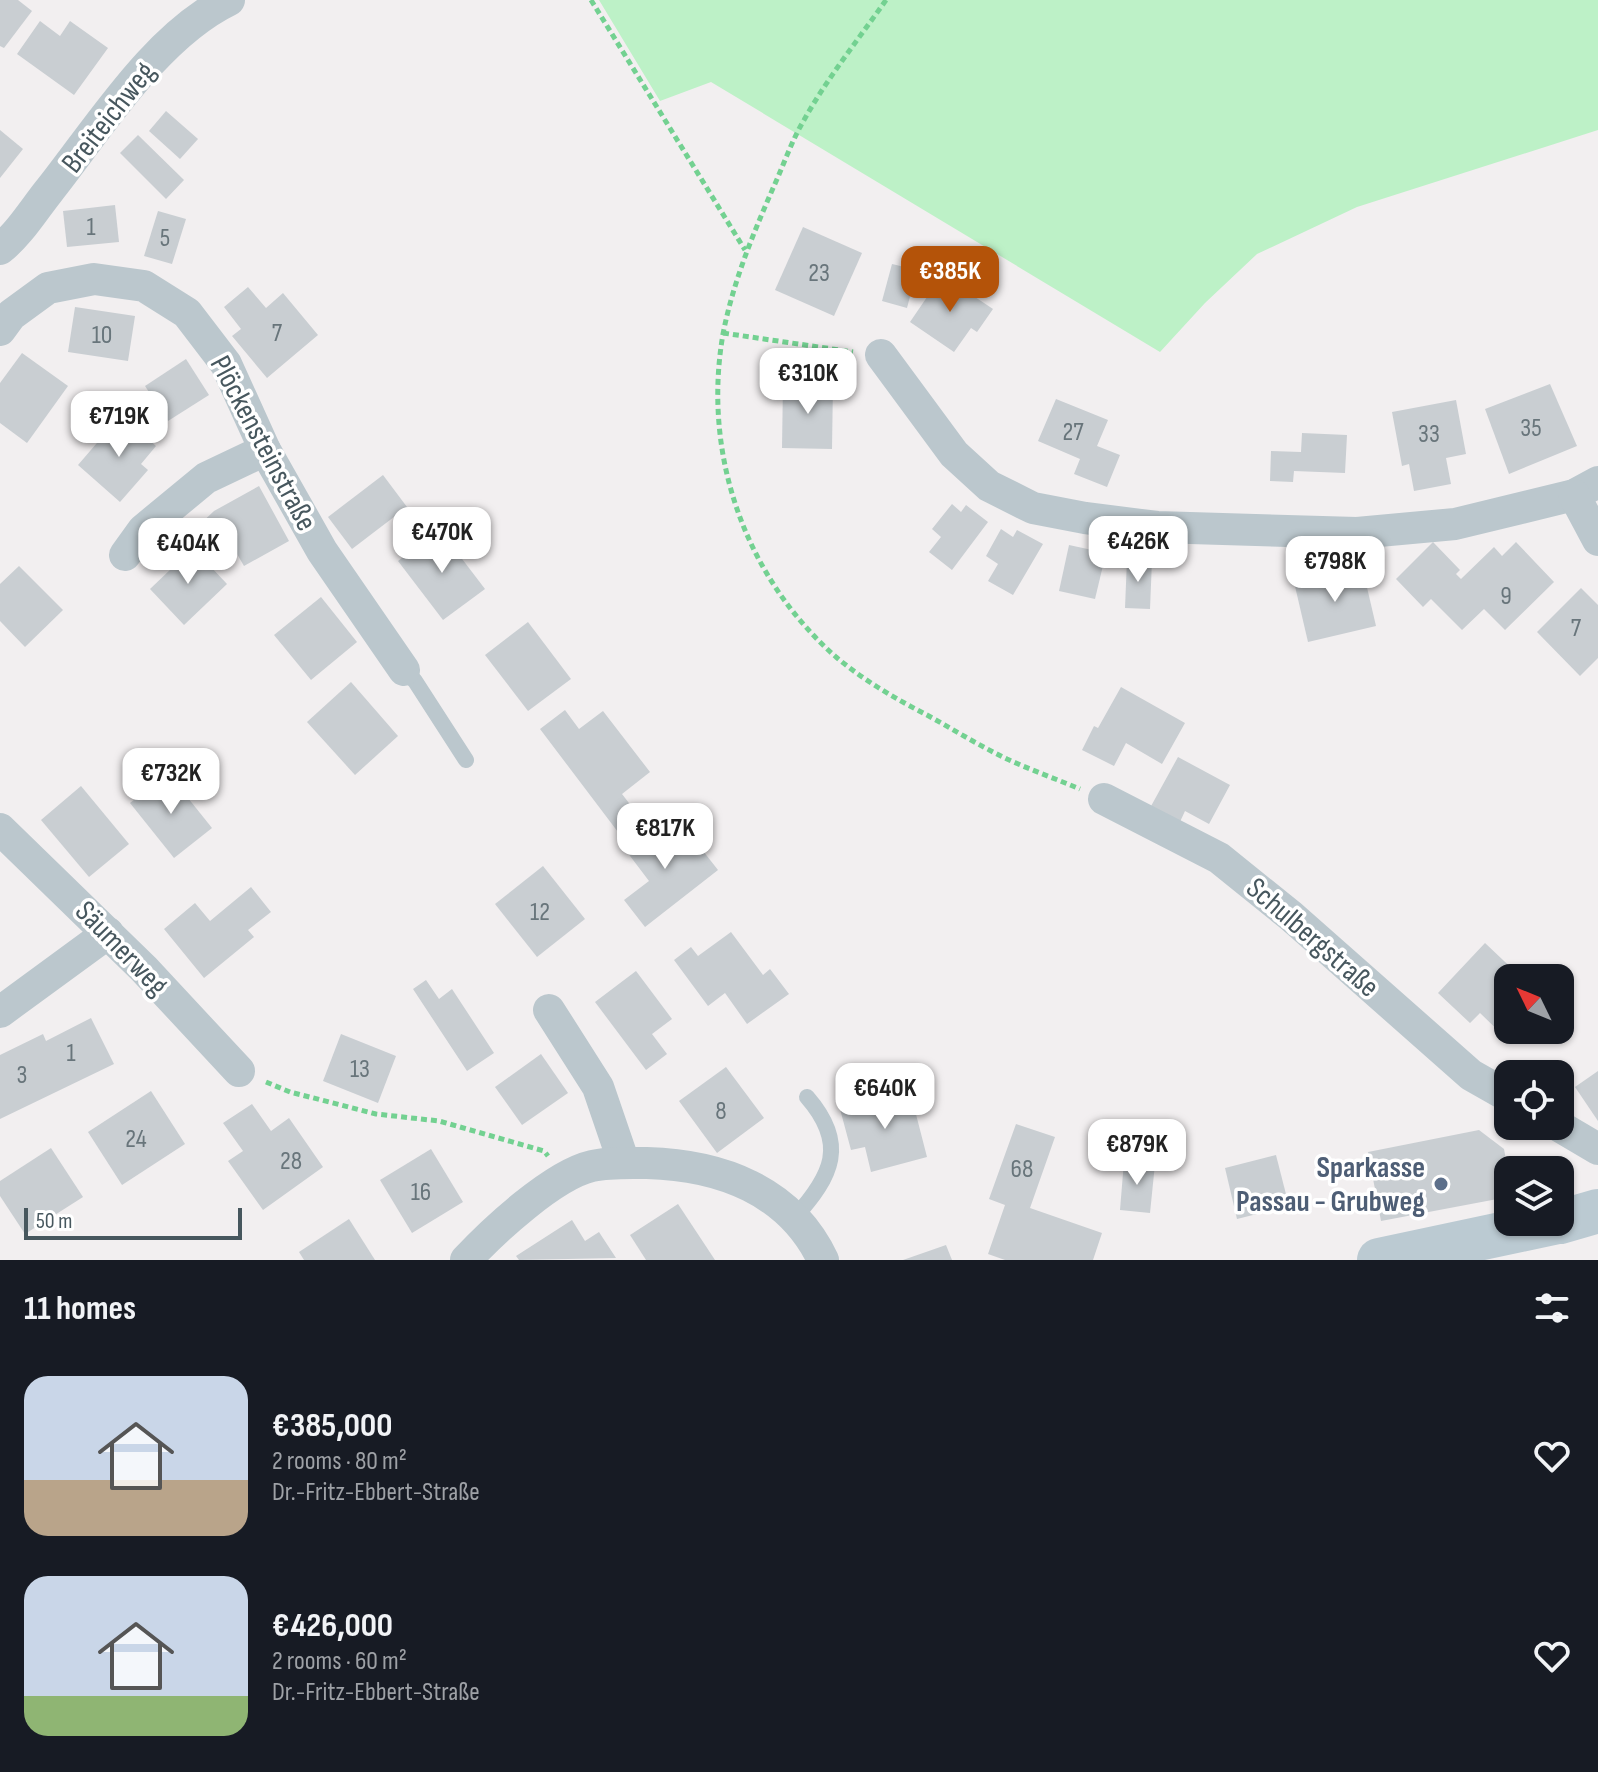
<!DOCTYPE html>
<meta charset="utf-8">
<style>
body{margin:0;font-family:"Sofia Sans Condensed",sans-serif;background:#20242c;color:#f1f3f6;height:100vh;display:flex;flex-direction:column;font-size:30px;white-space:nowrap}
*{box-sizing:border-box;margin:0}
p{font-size:26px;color:#9ea1a6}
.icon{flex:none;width:44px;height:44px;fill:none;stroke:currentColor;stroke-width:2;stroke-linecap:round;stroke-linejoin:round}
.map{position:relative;height:1260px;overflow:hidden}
.panel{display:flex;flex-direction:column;background:#171b24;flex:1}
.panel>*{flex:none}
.needle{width:52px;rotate:313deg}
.buttons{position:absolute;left:1494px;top:964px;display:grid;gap:16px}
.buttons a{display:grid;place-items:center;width:80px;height:80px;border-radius:16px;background:#171b24;box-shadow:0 2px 6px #0004;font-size:40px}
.scale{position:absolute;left:24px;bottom:20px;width:218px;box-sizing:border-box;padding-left:8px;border:4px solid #47575e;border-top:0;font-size:22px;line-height:28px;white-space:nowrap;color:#47575e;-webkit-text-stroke:6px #fff;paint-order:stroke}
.price{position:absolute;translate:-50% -68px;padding:0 18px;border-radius:16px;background:#fff;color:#222;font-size:26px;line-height:52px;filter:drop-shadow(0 2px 4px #0008)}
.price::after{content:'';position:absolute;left:50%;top:48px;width:24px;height:18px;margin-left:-12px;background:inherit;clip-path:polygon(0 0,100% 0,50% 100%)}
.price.on{background:#b45309;color:#fff}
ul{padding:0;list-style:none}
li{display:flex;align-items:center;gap:24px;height:200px;padding:0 24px}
li span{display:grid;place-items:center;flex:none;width:224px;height:160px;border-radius:24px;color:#555}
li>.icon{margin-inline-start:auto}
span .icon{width:96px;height:96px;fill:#fffc;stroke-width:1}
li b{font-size:34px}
h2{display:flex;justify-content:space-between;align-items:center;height:96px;padding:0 24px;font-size:34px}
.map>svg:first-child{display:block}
</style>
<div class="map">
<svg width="1598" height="1260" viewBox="0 0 1598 1260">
<rect width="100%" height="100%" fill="#f2eff0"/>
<!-- green -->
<path fill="#bdf1c7" d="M599 0H1598V130L1357 207 1257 254 1205 303 1160 352 711 82 660 101Z"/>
<!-- building -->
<g fill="#c9ced2">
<path d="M0 0H18L32 11 4 48 0 46Z"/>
<path d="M40 21 60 36 70 21 108 48 74 95 17 54Z"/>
<path d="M166 111 198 139 180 159 149 131Z"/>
<path d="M0 130 23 149 0 178Z"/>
<path d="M138 135 184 180 166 199 120 153Z"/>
<path d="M115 205 119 242 67 247 63 211Z"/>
<path d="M158 211 186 219 172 264 144 256Z"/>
<path d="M803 227 862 253 834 316 775 290Z"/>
<path d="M892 264 917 270 907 308 882 301Z"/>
<path d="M942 275 993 309 977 332 971 328 954 352 910 322Z"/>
<path d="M248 287 266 308 283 293 318 335 267 378 232 336 241 329 224 307Z"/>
<path d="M75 307 135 316 128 361 68 352Z"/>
<path d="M22 353 68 386 27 443 0 423V383Z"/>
<path d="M186 359 209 395 168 421 145 386Z"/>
<path d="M783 382 833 383 832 449 782 448Z"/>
<path d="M1550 384 1577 446 1509 474 1485 409Z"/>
<path d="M1056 399 1108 420 1097 446 1120 455 1107 487 1074 474 1080 459 1038 441Z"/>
<path d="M1456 400 1466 454 1446 458 1451 484 1414 491 1409 464 1402 466 1392 412Z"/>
<path d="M121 415 156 446 141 464 148 470 120 502 78 465Z"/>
<path d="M1302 433 1347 435 1345 473 1294 471 1293 482 1270 481 1271 451 1301 452Z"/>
<path d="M383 475 407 507 352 549 328 517Z"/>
<path d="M259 486 289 541 244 566 230 542 219 553 196 528 214 511Z"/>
<path d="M952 504 961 512 966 505 988 522 952 570 929 552 941 537 932 529Z"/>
<path d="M1001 529 1013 537 1017 530 1043 544 1013 595 988 581 998 564 986 556Z"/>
<path d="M440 530 485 589 443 620 398 561Z"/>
<path d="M1433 542 1460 570 1456 574 1461 579 1494 547 1502 556 1516 542 1554 582 1505 630 1484 609 1462 630 1431 599 1423 607 1396 579Z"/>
<path d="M1069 545 1106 553 1095 599 1059 591Z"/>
<path d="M193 548 227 584 184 625 150 589Z"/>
<path d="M1127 559 1152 560 1150 609 1125 608Z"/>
<path d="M19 566 63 610 25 647 0 621V584Z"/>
<path d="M1362 566 1376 626 1308 642 1294 582Z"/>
<path d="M1581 588 1598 605V658L1580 676 1537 632Z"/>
<path d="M321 597 357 642 311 680 274 635Z"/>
<path d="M528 622 571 679 528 711 485 655Z"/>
<path d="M351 682 398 736 355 775 307 722Z"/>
<path d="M1121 687 1185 723 1162 764 1126 743 1114 766 1082 750 1094 726 1098 728Z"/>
<path d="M565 710 579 729 603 711 650 772 622 794 642 820 621 836 540 729Z"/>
<path d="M1178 757 1230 785 1209 824 1185 811 1179 824 1150 808Z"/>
<path d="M168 773 212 828 174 858 130 803Z"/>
<path d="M81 786 129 844 89 877 41 820Z"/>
<path d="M663 818 687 849 696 842 718 870 645 927 624 900 649 881 624 848Z"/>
<path d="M543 866 585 919 537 957 495 904Z"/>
<path d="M251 887 271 912 248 930 254 937 204 978 164 929 195 903 210 921Z"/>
<path d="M731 932 763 975 770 969 789 994 747 1024 725 993 708 1006 674 960 691 947 698 956Z"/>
<path d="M1485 943 1522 978H1508V1030H1522L1510 1042 1480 1013 1470 1023 1438 993Z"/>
<path d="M636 971 672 1019 652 1034 667 1054 646 1070 595 1002Z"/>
<path d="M426 980 439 999 452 989 494 1053 467 1071 413 989Z"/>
<path d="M91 1018 114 1064 0 1119V1055L43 1034 46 1041Z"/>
<path d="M341 1034 396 1056 378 1103 323 1081Z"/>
<path d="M541 1054 568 1093 522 1125 495 1087Z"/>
<path d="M726 1067 764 1118 717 1153 679 1101Z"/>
<path d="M1598 1071V1121L1575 1087Z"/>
<path d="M151 1091 185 1144 122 1185 88 1132Z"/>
<path d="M910 1091 927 1157 871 1172 865 1147 851 1150 840 1109Z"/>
<path d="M252 1104 271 1131 289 1118 323 1167 263 1210 228 1161 243 1151 223 1123Z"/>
<path d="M1016 1124 1055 1137 1030 1208 1102 1233 1093 1260H1005L988 1254 1005 1205 989 1199Z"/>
<path d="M1479 1130 1504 1149 1508 1171V1197L1381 1221 1368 1152Z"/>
<path d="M51 1148 83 1197 25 1234 0 1196V1181Z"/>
<path d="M431 1149 463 1202 412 1233 380 1180Z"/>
<path d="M1276 1155 1289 1206 1237 1219 1225 1168Z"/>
<path d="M1124 1161 1155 1164 1150 1213 1120 1210Z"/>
<path d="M678 1204 715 1260H646L630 1235Z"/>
<path d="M349 1219 375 1260H304L299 1252Z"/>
<path d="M572 1220 585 1241 599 1232 616 1258 519 1260 516 1256Z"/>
<path d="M946 1245 952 1260H903Z"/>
</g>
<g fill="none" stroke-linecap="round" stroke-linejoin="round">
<!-- path -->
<g stroke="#73d191" stroke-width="5" stroke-dasharray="6 4" stroke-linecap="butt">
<path d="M591 0 745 250"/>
<path d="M886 0C858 40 828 77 804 120 792 140 784 164 774 186 753 234 733 282 723 334 702 454 745 577 836 657 863 680 896 699 927 715 954 730 980 746 1007 759 1031 770 1056 779 1080 789"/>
<path d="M723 333 853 352"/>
<path d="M266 1082 290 1092 376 1114 439 1121 544 1151 548 1156"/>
</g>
<!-- lane -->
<g stroke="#bbc7cd" stroke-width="16">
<path d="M404 670 415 681 466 760"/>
<path d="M795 1217C832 1176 848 1144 807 1097"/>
</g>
<!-- street -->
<g stroke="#bbc7cd" stroke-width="32">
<path d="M0 249C19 234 33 211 48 192 99 128 155 36 229 0"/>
<path d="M0 330 11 315 48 288 94 279 144 286 187 313 226 364 265 450 322 551 404 670"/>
<path d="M881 355 954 454 989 486 1033 508 1085 518 1157 527 1357 533 1455 524 1574 495 1598 482"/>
<path d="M1574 495 1598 540"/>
<path d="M125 555 143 530 206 478 265 450"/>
<path d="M1104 799 1219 858 1291 916 1471 1075 1508 1096"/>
<path d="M0 829 144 969 239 1071"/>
<path d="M549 1010 598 1087 624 1163"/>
<path d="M0 1012 108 933"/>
<path d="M1559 1126 1598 1149"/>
<path d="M466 1260C493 1231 553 1175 592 1166 609 1162 629 1163 647 1163 720 1165 790 1190 823 1260"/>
</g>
<!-- secondary -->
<g stroke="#bbcad2" stroke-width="44">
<path d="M1560 1222 1598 1211"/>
<path d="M1379 1260 1558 1222"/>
</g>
</g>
<!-- markers -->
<circle fill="#5c6f8a" stroke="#fff" stroke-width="3" cx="1441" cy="1184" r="8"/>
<g text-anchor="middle" stroke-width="7" stroke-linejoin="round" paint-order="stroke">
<!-- number labels -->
<g font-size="26" fill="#68757b">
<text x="91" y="235">1</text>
<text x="165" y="246">5</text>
<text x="819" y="281">23</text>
<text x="277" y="341">7</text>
<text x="102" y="343">10</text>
<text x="1531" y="436">35</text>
<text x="1073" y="440">27</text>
<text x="1429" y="442">33</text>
<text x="1506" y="604">9</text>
<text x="1576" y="636">7</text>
<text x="540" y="920">12</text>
<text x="71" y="1061">1</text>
<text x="360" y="1077">13</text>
<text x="22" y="1083">3</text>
<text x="721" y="1119">8</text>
<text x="136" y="1147">24</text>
<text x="291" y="1169">28</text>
<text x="1022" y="1177">68</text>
<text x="421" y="1200">16</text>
</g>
<!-- street labels -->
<g font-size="30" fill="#47575e" stroke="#fff">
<text transform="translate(108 117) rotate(-52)" y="10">Breiteichweg</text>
<text transform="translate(264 443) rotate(62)" y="10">Plöckensteinstraße</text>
<text transform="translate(1313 937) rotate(41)" y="10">Schulbergstraße</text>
<text transform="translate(122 948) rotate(46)" y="10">Säumerweg</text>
</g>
<!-- service labels -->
<g font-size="30" font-weight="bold" fill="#4e5e75" stroke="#fff" text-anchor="end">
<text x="1425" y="1177">Sparkasse<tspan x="1425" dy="34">Passau - Grubweg</tspan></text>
</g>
</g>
</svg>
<div class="buttons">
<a><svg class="needle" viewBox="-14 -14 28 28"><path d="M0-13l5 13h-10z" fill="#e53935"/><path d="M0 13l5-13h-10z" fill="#9ea1a6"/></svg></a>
<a><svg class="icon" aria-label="locate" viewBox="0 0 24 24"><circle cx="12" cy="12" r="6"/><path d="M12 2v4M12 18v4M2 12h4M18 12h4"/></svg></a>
<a><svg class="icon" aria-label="layers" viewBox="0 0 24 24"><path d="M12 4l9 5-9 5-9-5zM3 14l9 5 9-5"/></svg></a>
</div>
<div class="scale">50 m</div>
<b class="price on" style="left:950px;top:314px">€385K</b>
<b class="price" style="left:808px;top:416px">€310K</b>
<b class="price" style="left:119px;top:459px">€719K</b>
<b class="price" style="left:442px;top:575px">€470K</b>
<b class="price" style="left:1138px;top:584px">€426K</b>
<b class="price" style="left:188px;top:586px">€404K</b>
<b class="price" style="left:1335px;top:604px">€798K</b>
<b class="price" style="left:171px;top:816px">€732K</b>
<b class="price" style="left:665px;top:871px">€817K</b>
<b class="price" style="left:885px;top:1131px">€640K</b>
<b class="price" style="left:1137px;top:1187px">€879K</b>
</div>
<section class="panel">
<h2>11 homes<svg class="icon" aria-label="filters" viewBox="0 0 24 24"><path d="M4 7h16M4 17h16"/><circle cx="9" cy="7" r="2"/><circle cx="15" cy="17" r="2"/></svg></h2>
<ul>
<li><span style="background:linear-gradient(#c9d6e8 65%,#b9a48a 0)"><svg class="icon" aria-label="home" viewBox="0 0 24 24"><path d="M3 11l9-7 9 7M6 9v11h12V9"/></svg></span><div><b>€385,000</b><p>2 rooms · 80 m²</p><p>Dr.-Fritz-Ebbert-Straße</p></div><svg class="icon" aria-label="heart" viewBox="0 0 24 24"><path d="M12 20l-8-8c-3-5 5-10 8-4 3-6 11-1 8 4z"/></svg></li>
<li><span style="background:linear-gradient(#c9d6e8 75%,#8fb573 0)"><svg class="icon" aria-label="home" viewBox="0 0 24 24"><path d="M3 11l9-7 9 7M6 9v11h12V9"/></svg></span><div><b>€426,000</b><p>2 rooms · 60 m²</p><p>Dr.-Fritz-Ebbert-Straße</p></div><svg class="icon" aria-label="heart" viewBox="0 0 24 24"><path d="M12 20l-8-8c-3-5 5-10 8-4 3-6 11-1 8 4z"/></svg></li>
</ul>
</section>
